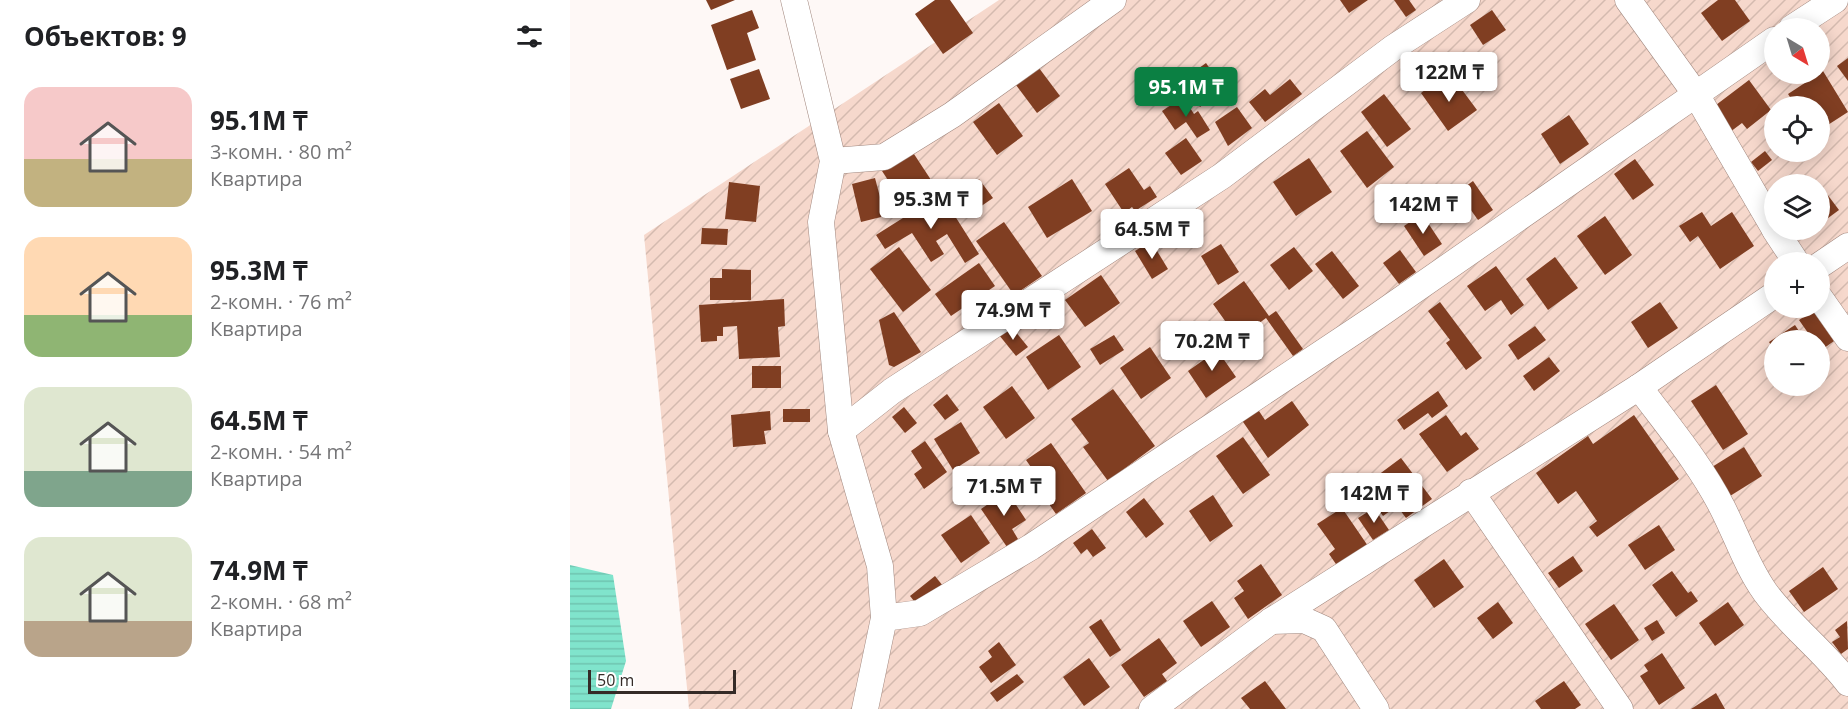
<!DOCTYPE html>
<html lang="ru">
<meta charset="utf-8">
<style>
body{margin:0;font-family:"Open Sans",sans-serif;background:#f2f2f2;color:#202124;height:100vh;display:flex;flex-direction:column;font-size:22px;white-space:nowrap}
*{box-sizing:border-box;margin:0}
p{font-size:20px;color:#757577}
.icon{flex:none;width:33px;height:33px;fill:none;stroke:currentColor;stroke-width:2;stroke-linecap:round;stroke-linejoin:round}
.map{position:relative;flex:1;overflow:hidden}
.side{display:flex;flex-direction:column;background:#fff;width:570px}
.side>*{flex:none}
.needle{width:39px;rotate:142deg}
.fabs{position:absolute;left:1194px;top:18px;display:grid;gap:12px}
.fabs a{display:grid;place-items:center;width:66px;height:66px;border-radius:50%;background:#fff;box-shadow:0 3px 15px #0003;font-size:30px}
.scale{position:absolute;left:18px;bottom:15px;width:148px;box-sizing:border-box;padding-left:6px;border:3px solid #352b27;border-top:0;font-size:16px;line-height:21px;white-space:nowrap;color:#352b27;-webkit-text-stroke:4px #fff;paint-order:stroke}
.price{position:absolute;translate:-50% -51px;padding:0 14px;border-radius:6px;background:#fff;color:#222;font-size:20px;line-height:39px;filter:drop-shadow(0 2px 3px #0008)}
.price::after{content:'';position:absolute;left:50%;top:36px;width:18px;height:14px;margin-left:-9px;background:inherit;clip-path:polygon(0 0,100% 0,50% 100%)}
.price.current{background:#0b8043;color:#fff}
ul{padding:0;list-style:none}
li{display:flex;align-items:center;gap:18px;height:150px;padding:0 24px}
li span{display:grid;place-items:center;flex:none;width:168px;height:120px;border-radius:18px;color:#555}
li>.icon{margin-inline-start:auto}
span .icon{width:72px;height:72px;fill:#fffc;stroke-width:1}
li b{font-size:26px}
h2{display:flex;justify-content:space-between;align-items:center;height:72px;padding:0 24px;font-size:26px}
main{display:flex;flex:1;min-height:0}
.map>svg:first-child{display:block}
</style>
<main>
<section class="side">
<h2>Объектов: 9<svg class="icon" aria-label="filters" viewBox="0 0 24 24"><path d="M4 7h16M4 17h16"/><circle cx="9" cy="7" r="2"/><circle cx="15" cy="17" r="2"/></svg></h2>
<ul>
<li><span style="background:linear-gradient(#f6c9c9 60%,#c2b280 0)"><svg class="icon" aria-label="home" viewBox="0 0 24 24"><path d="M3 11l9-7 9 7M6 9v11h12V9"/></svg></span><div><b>95.1M ₸</b><p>3-комн. · 80 m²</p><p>Квартира</p></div></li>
<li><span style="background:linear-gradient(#ffd9b3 65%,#8fb573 0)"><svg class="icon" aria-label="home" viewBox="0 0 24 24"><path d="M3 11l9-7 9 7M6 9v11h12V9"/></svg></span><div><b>95.3M ₸</b><p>2-комн. · 76 m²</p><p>Квартира</p></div></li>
<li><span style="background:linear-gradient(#dfe7d0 70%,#7fa58c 0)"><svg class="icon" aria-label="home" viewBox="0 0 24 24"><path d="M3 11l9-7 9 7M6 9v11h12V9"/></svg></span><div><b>64.5M ₸</b><p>2-комн. · 54 m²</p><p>Квартира</p></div></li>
<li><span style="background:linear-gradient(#dfe7d0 70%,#b9a48a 0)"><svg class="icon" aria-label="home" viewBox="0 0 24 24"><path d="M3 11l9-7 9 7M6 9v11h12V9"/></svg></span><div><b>74.9M ₸</b><p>2-комн. · 68 m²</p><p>Квартира</p></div></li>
</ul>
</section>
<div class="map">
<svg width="1278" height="709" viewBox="0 0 1278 709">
<defs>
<pattern id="garden-furrows" width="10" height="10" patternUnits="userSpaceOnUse" patternTransform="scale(1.5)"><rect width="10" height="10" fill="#f6d8cc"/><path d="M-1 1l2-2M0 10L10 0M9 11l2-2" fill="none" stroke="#d4baaf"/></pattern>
<pattern id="water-rules" width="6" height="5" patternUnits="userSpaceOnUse" patternTransform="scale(1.5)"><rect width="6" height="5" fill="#80e4cc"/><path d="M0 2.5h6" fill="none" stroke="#6fc4af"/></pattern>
</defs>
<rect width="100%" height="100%" fill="#fef8f6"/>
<!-- garden -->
<path fill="url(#garden-furrows)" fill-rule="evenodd" d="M429 0H1278V709H119L74 235ZM1204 28H1250V74H1204ZM1204 106H1250V152H1204ZM1204 184H1250V230H1204ZM1204 262H1250V308H1204ZM1204 340H1250V386H1204Z"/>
<!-- water -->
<path fill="url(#water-rules)" d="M0 565 43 575 56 661 41 709H0Z"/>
<!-- building -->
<g fill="#803e22">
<path d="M136 0H165L141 10Z"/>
<path d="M365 0H380L403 33 373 54 345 14Z"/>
<path d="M770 0H798L779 13Z"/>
<path d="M824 0H839L846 10 836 17Z"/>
<path d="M1148 0H1165L1180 21 1152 41 1131 13Z"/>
<path d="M182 10 189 28 177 33 186 60 157 70 141 25Z"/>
<path d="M922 10 936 30 913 45 900 25Z"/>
<path d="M1278 58V81L1267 66Z"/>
<path d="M636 63 654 89 630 107 611 81Z"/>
<path d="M469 68 490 96 467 113 446 85Z"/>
<path d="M189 69 200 99 171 109 160 79Z"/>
<path d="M1253 71 1278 112 1250 130V106H1226L1218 94Z"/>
<path d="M720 79 732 94 695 122 679 102 695 89 700 95Z"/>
<path d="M870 79 875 86 884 79 907 110 878 131 851 93Z"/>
<path d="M1179 80 1201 110 1177 129 1172 123 1160 132 1142 108Z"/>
<path d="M814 94 841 129 817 147 791 112Z"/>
<path d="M613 97 624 114 628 111 640 130 627 138 616 122 605 130 592 111Z"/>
<path d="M429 103 453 136 427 155 403 122Z"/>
<path d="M667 107 682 128 658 146 645 122Z"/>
<path d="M999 115 1019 144 990 164 971 134Z"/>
<path d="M797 131 824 167 797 188 770 151Z"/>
<path d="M616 138 632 161 611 175 595 153Z"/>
<path d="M342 151 365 186 335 206 312 171Z"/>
<path d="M1195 151 1202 160 1188 171 1181 162Z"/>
<path d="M739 158 762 192 726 216 703 182Z"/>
<path d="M1065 159 1084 185 1063 200 1044 174Z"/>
<path d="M559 168 574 190 580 186 587 197 565 211 562 207 554 213 535 184Z"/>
<path d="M305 178 315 216 291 222 282 184Z"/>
<path d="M409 179 423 198 394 218 381 200Z"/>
<path d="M502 179 522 211 477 238 458 207Z"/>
<path d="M903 181 923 210 908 220 888 192Z"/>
<path d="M159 182 190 186 186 222 155 219Z"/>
<path d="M1251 186 1269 210 1250 224V187Z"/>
<path d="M371 194 409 254 395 263 377 234 366 241 374 254 361 262 342 233 315 249 306 235Z"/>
<path d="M1132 212 1141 226 1162 212 1184 246 1150 269 1128 236 1120 242 1109 226Z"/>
<path d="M852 214 872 244 854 256 834 226Z"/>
<path d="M1035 216 1062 255 1035 275 1007 236Z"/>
<path d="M434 222 472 276 444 295 406 241Z"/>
<path d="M132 228 158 229 157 245 131 244Z"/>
<path d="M581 241 598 269 582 279 565 251Z"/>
<path d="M651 244 669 272 648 285 631 256Z"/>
<path d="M329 247 361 290 333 312 300 269Z"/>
<path d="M724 247 743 271 719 290 700 265Z"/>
<path d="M830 250 846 272 829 284 813 263Z"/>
<path d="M762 251 789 286 773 299 745 264Z"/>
<path d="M985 257 1008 288 978 310 956 279Z"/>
<path d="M409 263 425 286 381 316 365 294Z"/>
<path d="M926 266 954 305 941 315 931 300 915 311 897 286Z"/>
<path d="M152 269 181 270V300H140V278H152Z"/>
<path d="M531 275 550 303 515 327 495 300Z"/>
<path d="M674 281 699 316 706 311 733 349 723 356 696 318 668 339 643 304Z"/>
<path d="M214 299 215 326 208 327 210 357 169 359 167 326 153 327V336H147V341L131 342 129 305Z"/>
<path d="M870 302 912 358 896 370 876 343 880 340 858 311Z"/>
<path d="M1090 302 1108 328 1078 348 1061 322Z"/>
<path d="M1243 311 1264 341 1250 351V340H1243L1229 320Z"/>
<path d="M324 312 351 352 324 367 319 365 309 320Z"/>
<path d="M1225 325 1235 340H1204V350L1199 342Z"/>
<path d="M441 326 458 347 446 356 429 335Z"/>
<path d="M965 326 976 340 948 360 938 345Z"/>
<path d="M489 335 511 367 478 390 456 357Z"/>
<path d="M544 335 554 350 530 365 520 349Z"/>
<path d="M643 344 666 377 636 398 618 371 635 359 630 353Z"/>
<path d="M580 347 601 378 571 399 550 368Z"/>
<path d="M979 357 990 371 964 391 953 376Z"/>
<rect x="182" y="366" width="29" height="22"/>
<path d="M1146 385 1178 434 1153 450 1121 401Z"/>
<path d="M442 386 465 418 436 439 413 407Z"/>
<path d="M543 389 585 446 538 481 513 447 519 443 501 419Z"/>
<path d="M868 391 878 406 862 418 858 413 834 430 827 420Z"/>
<path d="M377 394 389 410 375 420 363 405Z"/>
<path d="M722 401 739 425 698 458 671 419 687 408 695 420Z"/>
<path d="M334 407 347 423 335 433 322 417Z"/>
<rect x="213" y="409" width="27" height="13"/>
<path d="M200 411 201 430 194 431 196 444 163 447 161 415Z"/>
<path d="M876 415 891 436 896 432 909 449 877 472 849 434Z"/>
<path d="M1064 415 1109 479 1027 537 1019 527 1027 521 1006 491 988 504 966 473 1018 436 1023 444Z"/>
<path d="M391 422 410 453 383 470 364 439Z"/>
<path d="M673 437 700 475 673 494 646 456Z"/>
<path d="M355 441 377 472 354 489 344 474 352 468 341 451Z"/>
<path d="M481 443 516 493 486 514 479 504 484 500 456 460Z"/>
<path d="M1174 447 1192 476 1160 496 1142 467Z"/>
<path d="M831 458 862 499 836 518 827 506 813 516 792 487Z"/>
<path d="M437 491 456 520 442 529 448 539 437 547 411 509Z"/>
<path d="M643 495 663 526 640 542 619 511Z"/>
<path d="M574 498 594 524 576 538 556 512Z"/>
<path d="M772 508 798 546 768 567 759 554 765 549 747 524Z"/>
<path d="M804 508 819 530 803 540 788 518Z"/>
<path d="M401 515 420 543 391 563 371 535Z"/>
<path d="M1089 525 1105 550 1075 570 1058 545Z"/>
<path d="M522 529 536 548 523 557 517 549 511 554 503 543Z"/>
<path d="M1003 556 1013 571 989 588 978 573Z"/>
<path d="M874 559 894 587 864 608 844 580Z"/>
<path d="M691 564 712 595 678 619 664 598 674 591 667 581Z"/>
<path d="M1253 567 1268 589 1234 612 1219 591Z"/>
<path d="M1102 571 1118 593 1121 591 1128 601 1106 617 1082 585Z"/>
<path d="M365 576 373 586 348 606 340 596Z"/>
<path d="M642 601 660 627 631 647 613 621Z"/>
<path d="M928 602 943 623 923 639 907 618Z"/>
<path d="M1158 602 1174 625 1145 646 1129 623Z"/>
<path d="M1044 604 1069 640 1041 660 1015 624Z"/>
<path d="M531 619 551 650 540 657 519 627Z"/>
<path d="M1087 620 1095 633 1082 641 1074 628Z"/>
<path d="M1277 621 1278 649 1271 654 1262 642 1270 637 1265 630Z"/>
<path d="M589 638 607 663 592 674 597 681 574 697 551 665Z"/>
<path d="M429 642 446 665 421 683 409 667 422 657 418 651Z"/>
<path d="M1092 653 1115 688 1089 705 1070 676 1078 671 1074 665Z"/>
<path d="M519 658 540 687 514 706 493 677Z"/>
<path d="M447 674 454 682 427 702 420 693Z"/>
<path d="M695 681 716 709H680L671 698Z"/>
<path d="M994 681 1011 705 1005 709H971L965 701Z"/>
<path d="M1146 693 1155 709H1121Z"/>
</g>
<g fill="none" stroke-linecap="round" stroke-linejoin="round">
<defs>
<g id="minor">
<path d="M224 0 263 161 251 222 271 431 310 566 314 618 295 709"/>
<path d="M1058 0 1127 96 1204 228"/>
<path d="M1222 28 1265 0"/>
<path d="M263 161 314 157 382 115 543 0"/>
<path d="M1205 230 1226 262"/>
<path d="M1250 265 1278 246"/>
<path d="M1250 298 1278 338"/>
<path d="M1069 387C1098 426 1130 464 1152 507 1167 536 1176 565 1195 592 1220 626 1253 650 1278 683"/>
<path d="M271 431 322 391 652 176 823 48 897 0"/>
<path d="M901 492 1050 709"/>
<path d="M314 618 350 613 461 547 806 317 1204 40"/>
<path d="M701 621 734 620 754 629 806 709"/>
<path d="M582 709 701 621 1069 387 1204 295"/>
</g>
</defs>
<!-- minor casing -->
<use href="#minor" stroke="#a1877e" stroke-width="27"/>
<!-- minor -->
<use href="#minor" stroke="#fff" stroke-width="26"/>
</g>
</svg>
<div class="fabs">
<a><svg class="needle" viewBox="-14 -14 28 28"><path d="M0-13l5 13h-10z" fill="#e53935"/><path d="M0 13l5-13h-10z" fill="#757577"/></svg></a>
<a><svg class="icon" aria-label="locate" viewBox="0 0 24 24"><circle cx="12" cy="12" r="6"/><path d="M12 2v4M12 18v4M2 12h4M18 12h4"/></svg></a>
<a><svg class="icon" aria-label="layers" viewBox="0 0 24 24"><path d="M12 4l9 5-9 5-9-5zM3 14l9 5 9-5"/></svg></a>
<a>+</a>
<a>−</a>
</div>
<div class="scale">50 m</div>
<b class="price" style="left:879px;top:103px">122M ₸</b>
<b class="price current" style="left:616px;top:118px">95.1M ₸</b>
<b class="price" style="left:361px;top:230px">95.3M ₸</b>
<b class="price" style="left:853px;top:235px">142M ₸</b>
<b class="price" style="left:582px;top:260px">64.5M ₸</b>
<b class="price" style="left:443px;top:341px">74.9M ₸</b>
<b class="price" style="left:642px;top:372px">70.2M ₸</b>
<b class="price" style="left:434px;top:517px">71.5M ₸</b>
<b class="price" style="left:804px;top:524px">142M ₸</b>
</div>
</main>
